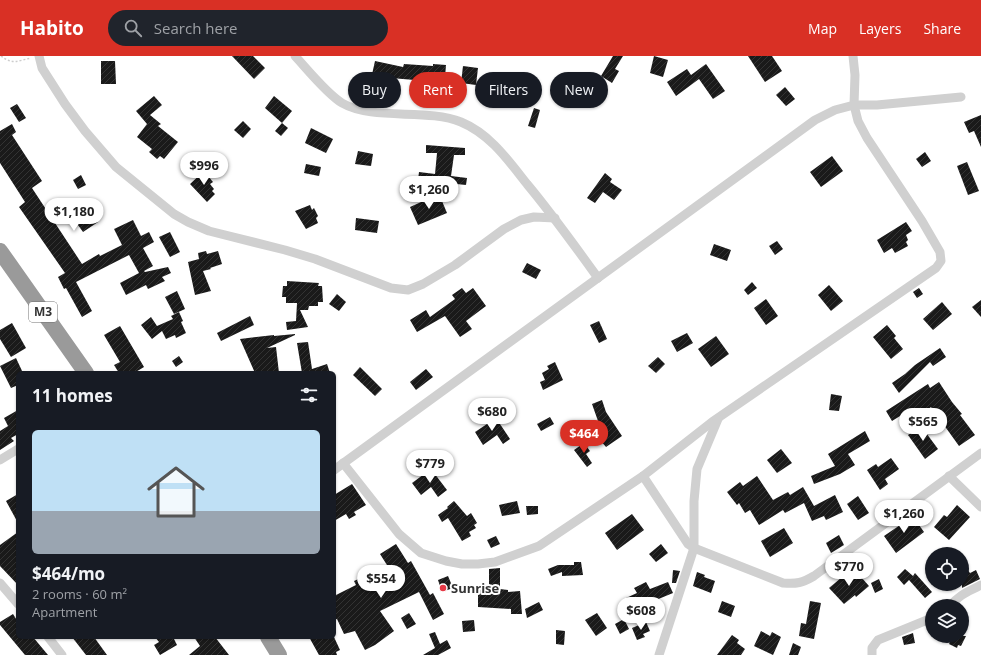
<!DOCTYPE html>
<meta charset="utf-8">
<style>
body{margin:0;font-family:"Open Sans",sans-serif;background:#20242c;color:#f1f3f6;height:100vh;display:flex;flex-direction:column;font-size:15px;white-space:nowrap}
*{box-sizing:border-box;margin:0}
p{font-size:13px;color:#9ea1a6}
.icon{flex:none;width:22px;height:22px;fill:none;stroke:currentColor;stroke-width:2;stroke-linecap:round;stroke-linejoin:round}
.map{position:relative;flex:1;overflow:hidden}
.side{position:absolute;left:16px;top:315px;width:320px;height:268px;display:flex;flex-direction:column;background:#171b24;border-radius:6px;box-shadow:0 1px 3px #0004}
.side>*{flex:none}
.top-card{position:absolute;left:348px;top:16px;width:380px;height:36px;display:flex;gap:8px}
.tools{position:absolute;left:925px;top:491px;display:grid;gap:8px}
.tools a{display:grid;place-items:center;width:44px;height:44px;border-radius:50%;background:#171b24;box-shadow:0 1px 3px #0004;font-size:20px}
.price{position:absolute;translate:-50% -34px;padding:0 9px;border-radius:14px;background:#fff;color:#222;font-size:13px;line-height:26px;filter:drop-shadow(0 1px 2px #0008)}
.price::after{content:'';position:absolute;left:50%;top:24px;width:12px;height:9px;margin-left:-6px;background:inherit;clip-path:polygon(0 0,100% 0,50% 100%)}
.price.selected{background:#d93025;color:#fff}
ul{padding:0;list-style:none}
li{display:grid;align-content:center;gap:8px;height:212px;padding:0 16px}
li+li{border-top:1px solid #363941}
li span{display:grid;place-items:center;height:124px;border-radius:6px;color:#555}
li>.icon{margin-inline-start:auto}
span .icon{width:72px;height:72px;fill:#fffc;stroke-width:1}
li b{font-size:17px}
h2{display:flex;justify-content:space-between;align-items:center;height:48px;padding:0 16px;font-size:17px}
.pill{padding:0 14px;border-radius:18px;background:#171b24;box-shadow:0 1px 3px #0004;font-size:14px;line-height:36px}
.pill.selected{background:#d93025;color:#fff}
header{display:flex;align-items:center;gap:24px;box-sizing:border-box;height:56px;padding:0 20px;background:#d93025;color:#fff}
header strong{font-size:19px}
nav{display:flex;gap:22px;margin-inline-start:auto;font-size:14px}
.search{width:280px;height:36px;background:#20242c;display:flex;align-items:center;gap:10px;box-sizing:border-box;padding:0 14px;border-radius:22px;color:#9ea1a6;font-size:15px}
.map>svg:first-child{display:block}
</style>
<header>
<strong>Habito</strong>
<div class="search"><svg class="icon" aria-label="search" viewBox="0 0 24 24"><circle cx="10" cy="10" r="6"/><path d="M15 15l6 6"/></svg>Search here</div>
<nav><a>Map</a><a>Layers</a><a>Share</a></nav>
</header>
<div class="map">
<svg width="981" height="599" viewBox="0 0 981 599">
<defs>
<pattern id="building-hatch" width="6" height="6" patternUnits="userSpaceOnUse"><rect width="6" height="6" fill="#1a1a1a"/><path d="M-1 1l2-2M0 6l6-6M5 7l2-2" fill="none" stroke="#333"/></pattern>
</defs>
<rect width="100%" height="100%" fill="#fff"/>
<!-- building -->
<g fill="url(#building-hatch)">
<path d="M232 0H253L265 12 254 23Z"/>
<path d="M613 0H623L615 13 619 15 612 27 601 20Z"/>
<path d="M654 0 668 4 663 21 650 17Z"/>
<path d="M748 0H772L782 15 765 26Z"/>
<path d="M101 5H115L116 28H101Z"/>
<path d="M375 5 403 11 404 8 433 10V8L446 9 445 21H438V26L391 22 390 27 371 23Z"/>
<path d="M706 8 725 35 713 43 699 23 676 40 667 26 687 13 691 19Z"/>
<path d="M463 10 478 12 476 29 461 27Z"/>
<path d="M515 25 524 29 525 26 532 29 531 33 540 37 535 48 510 38Z"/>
<path d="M785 31 795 43 786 50 776 39Z"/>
<path d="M565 33 587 39 584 49 562 43Z"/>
<path d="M154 40 162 49 150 59 161 68 158 70 178 86 164 103 160 100 157 103 149 96 152 93 137 81 147 68 136 55Z"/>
<path d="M274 40 292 55 282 67 265 52Z"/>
<path d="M17 48 26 62 19 66 10 52Z"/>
<path d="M534 52 540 54 535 72 528 70Z"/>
<path d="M981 59V91L974 75 969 77 964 66Z"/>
<path d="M243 65 251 73 243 82 234 74Z"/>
<path d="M282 67 288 72 281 80 275 75Z"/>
<path d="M12 68 16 76 12 79 42 125 32 132 82 208 99 198 100 200 122 189 114 173 133 164 141 180 149 176 154 186 143 192 153 210 144 215 145 216 168 211 171 217 162 221 165 225 148 233 146 229 126 239 120 227 139 217 129 199 76 226 92 255 82 261 66 232 64 233 58 221 65 217 19 151 25 146 0 107V75Z"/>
<path d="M311 72 333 83 326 97 305 87Z"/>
<path d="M426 89 465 92V99H454L451 120 467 122 466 129 418 124 419 116 435 118 437 97H426Z"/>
<path d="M358 95 373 98 371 110 355 108Z"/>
<path d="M925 96 931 105 922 111 916 103Z"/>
<path d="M832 100 843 115 821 131 810 116Z"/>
<path d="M967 106 979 135 968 139 957 110Z"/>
<path d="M306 108 321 111 319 120 304 117Z"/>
<path d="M204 115 213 126 210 128 214 133 212 135 215 138 207 146 190 128Z"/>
<path d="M605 117 612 123 610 126 622 134 614 144 603 136 595 147 587 142Z"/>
<path d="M81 119 86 129 78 133 73 124Z"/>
<path d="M439 138 447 157 418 169 410 151Z"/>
<path d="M310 149 312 154 314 152 318 160 316 162 318 167 306 173 295 155Z"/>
<path d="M75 150 77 152 80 150 83 155 87 152 98 166 83 176 68 155Z"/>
<path d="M356 162 379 165 377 177 355 174Z"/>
<path d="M906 166 912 175 906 179 908 184 906 186 908 190 895 197 892 192 884 197 877 184Z"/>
<path d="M170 176 180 196 170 201 159 181Z"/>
<path d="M777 185 783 193 775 199 769 190Z"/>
<path d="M714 188 731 194 727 205 710 199Z"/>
<path d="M206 195 207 198 218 195 222 208 210 212 211 213 203 215 211 235 195 239 188 206 199 203 198 197Z"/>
<path d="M527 207 541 214 536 223 522 216Z"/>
<path d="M287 225 319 227 318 230H322L323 246H318V250H309L308 254H300L308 271 287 274 286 266 296 265 297 247H286V241H282L283 230H287Z"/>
<path d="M752 226 757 232 748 239 744 234Z"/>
<path d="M829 229 843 245 831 255 818 239Z"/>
<path d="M462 232 466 237 473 232 486 250 466 265 472 273 460 281 445 260 417 276 410 264 426 254 430 261 455 243 452 239Z"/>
<path d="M919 232 923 238 917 242 913 236Z"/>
<path d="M177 235 185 253 174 258 165 241Z"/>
<path d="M337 238 346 246 339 255 329 248Z"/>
<path d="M766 243 778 260 766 269 754 252Z"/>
<path d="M981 244V261L972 251Z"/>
<path d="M942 246 952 258 933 274 923 263Z"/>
<path d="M179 256 183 265 181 266 186 277 176 282 175 279 166 283 162 275 152 283 141 269 151 261 157 270 173 263 171 260Z"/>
<path d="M250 260 254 269 221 285 217 277Z"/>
<path d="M599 265 607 283 599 287 590 269Z"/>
<path d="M12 267 26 292 11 301 0 283V274Z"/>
<path d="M887 269 896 280 894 282 903 293 891 303 873 281Z"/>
<path d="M120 270 144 311 134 317H119L114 309 120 306 104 279Z"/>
<path d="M687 277 693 287 677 296 671 285Z"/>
<path d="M295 278V279L267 292 276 291 279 317H255L240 283 274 279V280Z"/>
<path d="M716 280 729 298 711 311 698 293Z"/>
<path d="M308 286 312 313 327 308 330 317H302L297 287Z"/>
<path d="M940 292 946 301 933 310 930 306 899 337 892 327 905 318 915 309Z"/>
<path d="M179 300 183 306 176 311 172 305Z"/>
<path d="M658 301 665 308 656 317 648 310Z"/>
<path d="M16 302 23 317H18V329L11 332 0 310Z"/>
<path d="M555 306 563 324 543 334 540 326 545 324 542 317 549 313 547 310Z"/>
<path d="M360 311 382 333 375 340 353 319Z"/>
<path d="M426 313 433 321 416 334 410 326Z"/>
<path d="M939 326 952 346 962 358 960 359 975 379 959 390 931 351 919 360 913 352 892 365 886 355 928 328 930 332Z"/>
<path d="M831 338 842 340 839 355 829 354Z"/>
<path d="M602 344 606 356 622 380 606 391 600 384 598 385 588 372 598 365 592 348Z"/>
<path d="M18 354V378L11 382 14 385 0 394V375L8 370 4 362Z"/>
<path d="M550 361 554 368 541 375 537 368Z"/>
<path d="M496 362 510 383 503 388 497 379 483 389 475 376Z"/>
<path d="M921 370 938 393 925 403 908 379Z"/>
<path d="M865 375 870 385 848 398 855 409 840 418 814 428 811 420 835 410 828 398Z"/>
<path d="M584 387 590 395 586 398 592 407 587 411 574 394Z"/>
<path d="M781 393 792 407 777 417 767 404Z"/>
<path d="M891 402 899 413 885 423 888 428 880 434 867 414 876 408 878 411Z"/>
<path d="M431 413 447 434 438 441 431 431 421 439 412 427Z"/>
<path d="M757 420 773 444 788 436 790 439 803 431 814 450 835 439 843 456 826 464 824 460 812 465 804 447 785 457 783 454 759 469 750 454 745 457 739 447 737 449 727 436 740 426 743 430Z"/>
<path d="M352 428 366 449 354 456 356 459 349 463 346 458 334 465V439Z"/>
<path d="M18 438V467L6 445Z"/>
<path d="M858 440 869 457 858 464 847 448Z"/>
<path d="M454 445 467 460 471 457 477 467 474 469 476 472 469 476 471 480 462 485 448 462 442 466 438 459 448 452 447 451Z"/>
<path d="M517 445 520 457 502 460 499 449Z"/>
<path d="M957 449 970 461 949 484 934 471 944 459 947 461Z"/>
<path d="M526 450H538V458L527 459Z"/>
<path d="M632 458 644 474 617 494 605 477Z"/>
<path d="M912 459 924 476 896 497 884 480 903 467 902 466Z"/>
<path d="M784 472 793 487 770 501 761 485Z"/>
<path d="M18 476V529L0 510V489Z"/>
<path d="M839 479 844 489 831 497 826 487Z"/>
<path d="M496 480 500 488 491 492 487 484Z"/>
<path d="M396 488 408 507 411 505 430 539 433 537 444 558 433 564 419 536 380 555 394 575 375 589 365 594 355 575 344 578 337 563 334 564V540L356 529 354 525 374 516 377 522 392 517 380 498Z"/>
<path d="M661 488 668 497 656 506 649 498Z"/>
<path d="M574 506H581L583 519 562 520V516L551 520 548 513 558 509H574Z"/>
<path d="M962 508 970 517 976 514 980 523 962 532Z"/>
<path d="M500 512V533L508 534V536L520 535 522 558H511V553L478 551V532L489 533V513Z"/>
<path d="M854 513 869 530 856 541 855 539 844 548 829 532 848 516 849 518Z"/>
<path d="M905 513 913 520 915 517 932 536 925 542 909 524 904 529 897 521Z"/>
<path d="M673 514 680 515 676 527H672Z"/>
<path d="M697 516 705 519 704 521 715 525 711 537 693 530Z"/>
<path d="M448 520 453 532 442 536 438 524Z"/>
<path d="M879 523 883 533 875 537 871 527Z"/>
<path d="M646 526 650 533 668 526 673 537 656 544 661 555 648 561 642 546 630 551 626 542 637 537 634 532Z"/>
<path d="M722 545 735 550 731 561 718 556Z"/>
<path d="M810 545 821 547 814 583 799 580 801 567 806 568Z"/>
<path d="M539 546 543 554 527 562 525 553Z"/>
<path d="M409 557 416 568 407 573 401 562Z"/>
<path d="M597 557 607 572 596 580 585 564Z"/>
<path d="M13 558 18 566V581H33L48 599H25L0 569V566Z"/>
<path d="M624 563 629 573 620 578 615 568Z"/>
<path d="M474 564 475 575 463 576 462 565Z"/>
<path d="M646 566 650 575 643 578 645 581 637 584 632 572Z"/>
<path d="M556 574 565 575 564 589 556 588Z"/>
<path d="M761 575 770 580 772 576 781 581 773 599 754 590Z"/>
<path d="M435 576 440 588 447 584 451 592 438 599H423L435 592 429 578Z"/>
<path d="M913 577 915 587 904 589 902 581Z"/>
<path d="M732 579 739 584 737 587 745 593 741 599H717Z"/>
<path d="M953 580H966L961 590 958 589 957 592 949 588Z"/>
<path d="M72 581H94L107 599H86Z"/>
<path d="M155 581H173L177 589 160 599 154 589 159 586Z"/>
<path d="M194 581H215L229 599H189L200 590Z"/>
<path d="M309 581H334L340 594 336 596 337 599H319Z"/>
<path d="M793 587 801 591 798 599H789Z"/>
</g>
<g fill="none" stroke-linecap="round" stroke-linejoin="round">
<!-- path -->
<path stroke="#cdcdcd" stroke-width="1.5" stroke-dasharray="2 2" stroke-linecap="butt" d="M1 0C13 9 17 5 31 2"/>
<!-- street -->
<g stroke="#d0d0d0" stroke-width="9">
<path d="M39 0 42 12 65 48 85 75 116 111 174 158 188 166 209 175 285 194 315 203 391 232 408 234 423 228 455 209 504 173 521 164 534 161 555 162"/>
<path d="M295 0C307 13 327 38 342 47 373 65 427 52 461 66 490 78 508 104 527 128 552 158 575 190 598 222"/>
<path d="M0 404 18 393"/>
<path d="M343 407 399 478 421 497 446 505 462 508H478L495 506 539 490 643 420 712 366 936 212 941 205 940 196 922 165 867 82 858 65 854 49 855 19 853 0"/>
<path d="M334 414 815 64 835 54 854 49H877L961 41"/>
<path d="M643 420 688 488 694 492 783 527C797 528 802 527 814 520L981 397"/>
<path d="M949 420 981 451"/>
<path d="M0 527 18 548"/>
<path d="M950 550C960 538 968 536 981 529"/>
<path d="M48 581 62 599"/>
<path d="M659 599 694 492V445L697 413 718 363"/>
<path d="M872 599V592L878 584 932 562"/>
</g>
<!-- highway -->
<g stroke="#9a9a9a" stroke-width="16">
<path d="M0 195 86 317"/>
<path d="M268 581 279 599"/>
</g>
</g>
<!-- markers -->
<circle fill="#e63946" stroke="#fff" stroke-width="1.5" cx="443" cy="532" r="4"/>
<g text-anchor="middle" stroke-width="4" stroke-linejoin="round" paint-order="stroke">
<!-- shield labels -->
<rect fill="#fff" stroke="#707070" stroke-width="1" x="29" y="246" width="28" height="20" rx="3"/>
<g font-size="12" font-weight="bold" fill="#333">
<text x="43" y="260">M3</text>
</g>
<!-- poi labels -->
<g font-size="13" font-weight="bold" fill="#333" stroke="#fff" text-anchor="start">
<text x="451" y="537">Sunrise</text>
</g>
</g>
</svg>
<div class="tools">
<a><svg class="icon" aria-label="locate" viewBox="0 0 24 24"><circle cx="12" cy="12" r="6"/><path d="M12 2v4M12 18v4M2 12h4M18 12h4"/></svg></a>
<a><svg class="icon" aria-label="layers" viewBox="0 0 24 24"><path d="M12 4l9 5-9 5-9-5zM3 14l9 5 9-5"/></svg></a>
</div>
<b class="price" style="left:204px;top:130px">$996</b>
<b class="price" style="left:429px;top:154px">$1,260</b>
<b class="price" style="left:74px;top:176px">$1,180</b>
<b class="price" style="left:492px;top:376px">$680</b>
<b class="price" style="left:923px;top:386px">$565</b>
<b class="price selected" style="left:584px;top:398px">$464</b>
<b class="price" style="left:430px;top:428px">$779</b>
<b class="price" style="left:904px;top:478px">$1,260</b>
<b class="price" style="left:849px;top:531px">$770</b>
<b class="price" style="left:381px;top:543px">$554</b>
<b class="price" style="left:641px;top:575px">$608</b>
<div class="top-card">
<a class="pill">Buy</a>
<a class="pill selected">Rent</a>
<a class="pill">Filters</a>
<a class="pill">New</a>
</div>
<section class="side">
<h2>11 homes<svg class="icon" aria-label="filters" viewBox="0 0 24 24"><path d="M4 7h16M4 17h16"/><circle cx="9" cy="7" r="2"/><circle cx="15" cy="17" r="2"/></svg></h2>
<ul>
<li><span style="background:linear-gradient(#bfe0f5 65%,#9aa5b1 0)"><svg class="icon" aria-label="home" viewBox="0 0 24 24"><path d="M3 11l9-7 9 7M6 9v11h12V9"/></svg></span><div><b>$464/mo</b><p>2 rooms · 60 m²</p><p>Apartment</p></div></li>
</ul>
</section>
</div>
